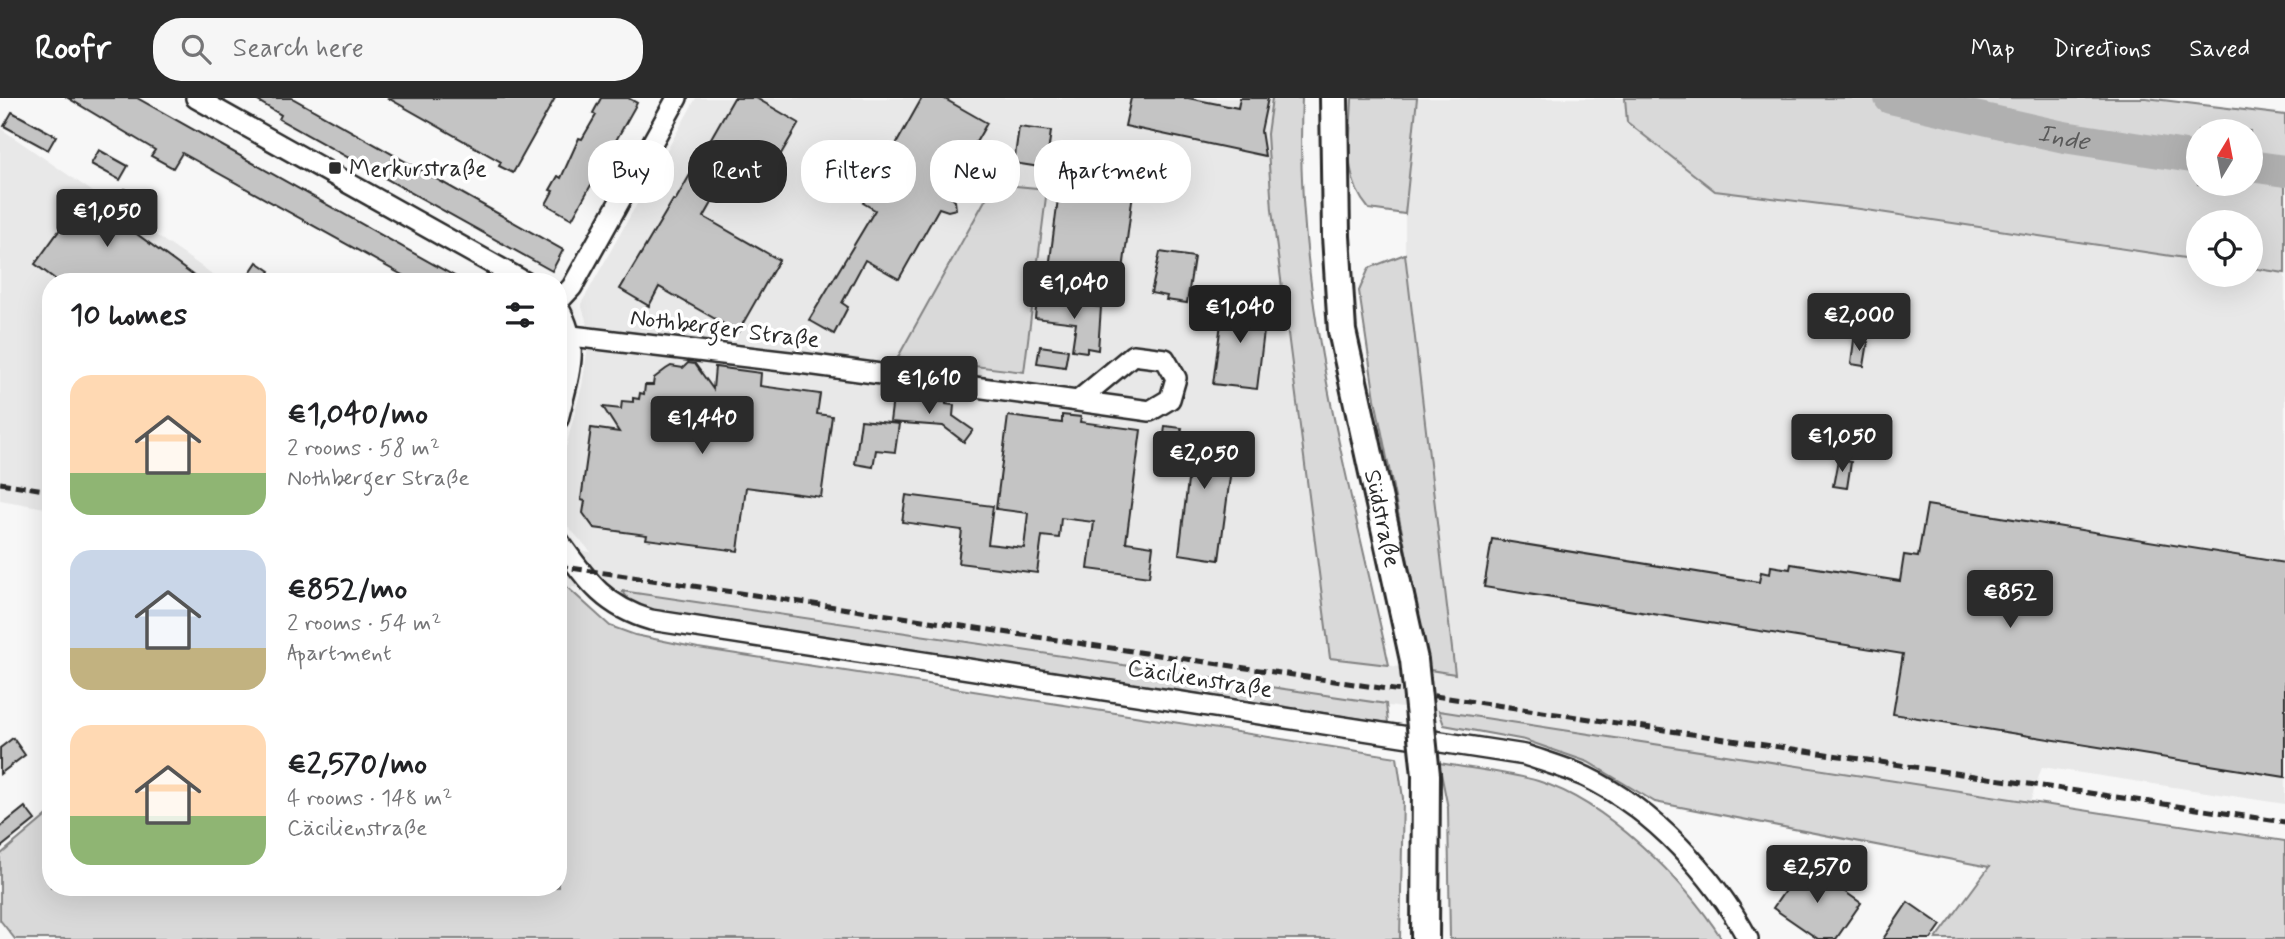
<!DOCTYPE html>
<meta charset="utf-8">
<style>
body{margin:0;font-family:Mynerve,sans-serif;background:#f6f6f6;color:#202124;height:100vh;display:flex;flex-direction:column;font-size:26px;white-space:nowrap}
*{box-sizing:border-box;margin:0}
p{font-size:23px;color:#757577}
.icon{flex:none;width:38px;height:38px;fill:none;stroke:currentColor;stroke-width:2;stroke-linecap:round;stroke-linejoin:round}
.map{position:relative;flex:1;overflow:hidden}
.drawer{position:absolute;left:42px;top:175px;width:525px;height:623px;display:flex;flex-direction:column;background:#fff;border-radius:28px;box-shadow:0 7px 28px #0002}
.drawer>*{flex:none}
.guide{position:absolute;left:588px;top:42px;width:665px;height:63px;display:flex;gap:14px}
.needle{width:46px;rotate:10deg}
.fabs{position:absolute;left:2186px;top:21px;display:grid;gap:14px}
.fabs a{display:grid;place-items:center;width:77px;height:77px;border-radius:50%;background:#fff;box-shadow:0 7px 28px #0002;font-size:35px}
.price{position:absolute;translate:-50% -60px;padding:0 16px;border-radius:7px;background:#2b2b2b;color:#fff;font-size:23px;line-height:46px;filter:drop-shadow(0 2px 4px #0008)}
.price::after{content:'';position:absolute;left:50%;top:42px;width:21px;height:16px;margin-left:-10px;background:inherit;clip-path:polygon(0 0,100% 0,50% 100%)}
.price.current{background:#222;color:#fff}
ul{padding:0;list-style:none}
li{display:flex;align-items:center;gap:21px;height:175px;padding:0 28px}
li span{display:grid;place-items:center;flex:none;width:196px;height:140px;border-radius:21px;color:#555}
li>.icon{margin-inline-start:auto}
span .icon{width:84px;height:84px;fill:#fffc;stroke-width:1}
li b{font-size:30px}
h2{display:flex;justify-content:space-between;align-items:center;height:84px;padding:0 28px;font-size:30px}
.pill{padding:0 24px;border-radius:28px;background:#fff;box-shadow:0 7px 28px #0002;font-size:24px;line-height:63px}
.pill.current{background:#2b2b2b;color:#fff}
header{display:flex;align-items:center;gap:42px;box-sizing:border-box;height:98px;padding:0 35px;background:#2b2b2b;color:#fff}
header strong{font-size:33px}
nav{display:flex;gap:38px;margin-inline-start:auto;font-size:24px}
.search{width:490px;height:63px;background:#f6f6f6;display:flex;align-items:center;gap:18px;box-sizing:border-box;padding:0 24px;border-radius:28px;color:#757577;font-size:26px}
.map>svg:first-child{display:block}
</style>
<header>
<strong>Roofr</strong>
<div class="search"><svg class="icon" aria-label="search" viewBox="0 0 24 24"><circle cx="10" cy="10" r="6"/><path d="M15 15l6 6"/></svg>Search here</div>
<nav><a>Map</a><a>Directions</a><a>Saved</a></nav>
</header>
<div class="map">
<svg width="2285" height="841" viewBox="0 0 2285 841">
<rect width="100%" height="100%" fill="#f7f7f7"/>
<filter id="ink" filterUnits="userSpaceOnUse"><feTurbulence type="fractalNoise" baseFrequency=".0143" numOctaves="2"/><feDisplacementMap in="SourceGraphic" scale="14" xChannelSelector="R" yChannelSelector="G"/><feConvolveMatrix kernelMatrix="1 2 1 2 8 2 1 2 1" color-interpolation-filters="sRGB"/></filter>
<g filter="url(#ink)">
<!-- built -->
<g fill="#e8e8e8">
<path d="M696 0H1272L1267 36 1272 112 1330 560 1454 576 1405 156V116L1417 0H1625L1627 24 1715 93 1860 111 2198 162V177H2250L2251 170 2285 175V706L2042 669 2030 704 622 493 558 488V450L591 454 562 422 558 391V379L582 288 590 235 581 206Z"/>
<path d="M0 30 224 184H51V411L0 402Z"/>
</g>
<!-- green -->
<g fill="#d9d9d9" stroke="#828282" stroke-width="2" fill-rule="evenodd">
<path d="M1272 0H1302C1293 193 1349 380 1389 567L1330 560 1272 112 1267 36Z"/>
<path d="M1352 0H1417L1405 116 1369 111C1341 79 1351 41 1352 0Z"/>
<path d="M1625 0H2146L2285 17V175L2251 170 2250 124H2198V162L1860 111 1715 93 1627 24ZM2198 33H2250V86H2198Z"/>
<path d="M994 86 1047 91 1024 274 898 259Z"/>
<path d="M1405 156 1455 576 1430 572 1375 301 1359 193 1369 170Z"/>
<path d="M558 488 567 489 610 528 635 537 698 550 1397 659 1403 700 1400 841H15L0 822V757L51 714V789H558Z"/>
<path d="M622 493 1386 606 1388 625 635 509Z"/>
<path d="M1439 613 2285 743V841H1936L1989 769 1655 704 1588 664 1525 642 1444 627Z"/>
<path d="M1439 665C1472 671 1506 674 1538 683 1607 704 1684 782 1722 841H1450L1448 710Z"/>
</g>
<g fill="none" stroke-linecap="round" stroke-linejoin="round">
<!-- river -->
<g stroke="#b0b0b0" stroke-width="32">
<path id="s1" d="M1890 0 2064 39 2198 60"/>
<path d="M2250 68 2285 73"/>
</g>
</g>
<!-- building -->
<g fill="#c4c4c4" stroke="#2b2b2b" stroke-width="2">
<path d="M68 0H137L465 184H415L182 55 173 70 151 58 155 52Z"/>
<path d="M253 0H292L563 152 552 173 279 21 281 17Z"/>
<path d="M388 0H555L513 75 499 68 501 64Z"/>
<path d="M601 0H628L637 5 572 121 546 106 553 93 550 92 558 78 561 80 579 40 582 41 596 17 593 15Z"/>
<path d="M734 0H756L799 25 778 61 747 43 704 119 779 162 738 234 659 189 649 208 620 191 673 102 675 103Z"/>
<path d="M922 0H943L987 25 947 95 955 103 956 111 948 113 939 110 899 181 865 162 842 205 848 209 834 236 809 222 875 112 863 105Z"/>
<path d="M1131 0H1188L1238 10 1240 0H1268L1261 33 1265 58 1125 28Z"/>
<path d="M12 14 56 38 48 52 4 28Z"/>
<path d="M1019 29 1051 33 1046 70 1014 65Z"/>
<path d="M99 52 128 68 120 82 91 66Z"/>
<path d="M1063 62 1136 72 1122 180 1049 170Z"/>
<path d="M763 71 777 79 769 92 755 85Z"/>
<path d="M124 91 141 100 126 128 202 184H59L35 166 84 98 110 117Z"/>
<path d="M1160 154 1194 159 1187 205 1166 202 1167 198 1151 195Z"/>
<path d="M257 164 270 173 263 184H255L247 179Z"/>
<path d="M1037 201 1101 209 1098 252 1087 250V254L1072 252 1076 225 1035 220Z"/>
<path d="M1224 202 1267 208 1257 291 1213 286Z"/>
<path d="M1854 242 1868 244 1864 268 1851 266Z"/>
<path d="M1040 248 1068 252 1065 269 1037 265Z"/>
<path d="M688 265 695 266 713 291 715 269 761 275 760 288 820 296 817 316 832 318 821 399 746 389 738 453 646 441 647 437 594 430 583 415 585 403 581 402 591 330 619 334 603 309 621 311 622 303 633 304V300L639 301 640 295 644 296 645 287H653L654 280 666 271 671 268 683 270Z"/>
<path d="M893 300 946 304V306L954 307 953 318 973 332 964 344 943 328 890 324Z"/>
<path d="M1062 317 1081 319 1080 324 1141 332 1126 444 1153 448 1149 479 1088 471 1094 424 1061 420 1059 440 1042 438 1037 475 958 465 962 432 902 424 906 397 993 408 988 446 1024 450 1028 415 996 411 1008 318 1062 325Z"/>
<path d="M861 322 899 326 895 354 876 352 873 369 855 366Z"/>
<path d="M1165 328 1182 330 1181 334 1235 341 1219 462 1179 456 1192 350 1163 346Z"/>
<path d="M1838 362 1851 364 1847 390 1833 388Z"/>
<path d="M1927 407 2285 465V679L1893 616 1903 556 1484 489 1492 441 1759 484 1761 474 1770 476 1771 468 1790 471 1791 466 1900 483 1904 457 1918 459Z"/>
<path d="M13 640 25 657 0 676V650Z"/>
<path d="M25 709 35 722 0 750V729Z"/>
<path d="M1804 765 1861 805 1836 841H1818L1773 810Z"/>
<path d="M1908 804 1941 827 1931 841H1883Z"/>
</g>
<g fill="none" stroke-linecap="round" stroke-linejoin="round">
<defs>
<g id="minor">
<path d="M196 0 525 184"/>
<path d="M558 204 572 189 677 0"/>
<path d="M558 209C582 248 568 280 558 321"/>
<path d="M572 238 815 267 1150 313 1170 301 1176 280 1165 261 1133 257 1080 301"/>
<path d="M558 442C586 481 603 508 651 522L1525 657C1545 664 1567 670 1586 679 1653 711 1714 778 1748 841"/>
</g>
<g id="secondary">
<path id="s2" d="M1334 0 1336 138 1342 233 1414 562"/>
<path d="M1425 841 1426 677"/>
</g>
</defs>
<!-- minor casing -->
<use href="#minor" stroke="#2b2b2b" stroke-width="24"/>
<!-- secondary casing -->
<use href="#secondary" stroke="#2b2b2b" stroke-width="32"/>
<!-- minor -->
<use href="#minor" stroke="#fff" stroke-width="19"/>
<!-- secondary -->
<use href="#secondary" stroke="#fff" stroke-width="26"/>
<!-- rail -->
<g stroke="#2b2b2b" stroke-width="5" stroke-dasharray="10 5" stroke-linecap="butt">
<path d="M0 385 51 393"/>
<path d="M558 468 2285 724"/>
</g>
<defs>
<path id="secondary-bridge" d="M1414 562 1426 677"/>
</defs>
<!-- secondary-bridge casing -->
<use href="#secondary-bridge" stroke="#2b2b2b" stroke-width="32" stroke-linecap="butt"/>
<!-- secondary-bridge -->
<use href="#secondary-bridge" stroke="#fff" stroke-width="26"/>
</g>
</g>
<!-- markers -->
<rect fill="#2b2b2b" stroke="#fff" stroke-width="2.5" x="328" y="63" width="14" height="14" rx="3.5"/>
<g text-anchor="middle" stroke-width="7" stroke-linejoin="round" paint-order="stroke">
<!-- poi labels -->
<g font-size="24" fill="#2b2b2b" stroke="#fff" text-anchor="start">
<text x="349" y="78">Merkurstraße</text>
</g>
<!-- street labels -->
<g font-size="24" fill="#2b2b2b" stroke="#fff">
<text transform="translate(725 230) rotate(7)" y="8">Nothberger Straße</text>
<text dy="8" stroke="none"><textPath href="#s2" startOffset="425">Südstraße</textPath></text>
<text transform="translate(1200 580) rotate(9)" y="8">Cäcilienstraße</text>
</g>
<!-- water labels -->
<g font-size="26" font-style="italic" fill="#5a5a5a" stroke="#fff">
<text dy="9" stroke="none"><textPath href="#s1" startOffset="178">Inde</textPath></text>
</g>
</g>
</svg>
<div class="fabs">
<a><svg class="needle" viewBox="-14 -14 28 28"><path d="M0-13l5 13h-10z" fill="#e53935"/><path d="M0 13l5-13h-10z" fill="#757577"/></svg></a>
<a><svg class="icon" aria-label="locate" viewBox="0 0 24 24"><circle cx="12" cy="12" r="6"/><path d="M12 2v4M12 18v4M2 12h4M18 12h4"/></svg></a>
</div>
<b class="price" style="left:107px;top:151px">€1,050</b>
<b class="price" style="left:1074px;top:223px">€1,040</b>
<b class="price current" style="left:1240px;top:247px">€1,040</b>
<b class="price" style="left:1859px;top:255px">€2,000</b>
<b class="price" style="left:929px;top:318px">€1,610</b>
<b class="price" style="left:702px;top:358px">€1,440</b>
<b class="price" style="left:1842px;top:376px">€1,050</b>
<b class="price" style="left:1204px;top:393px">€2,050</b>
<b class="price" style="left:2010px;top:532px">€852</b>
<b class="price" style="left:1817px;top:807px">€2,570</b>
<div class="guide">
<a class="pill">Buy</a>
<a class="pill current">Rent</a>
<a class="pill">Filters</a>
<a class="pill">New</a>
<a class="pill">Apartment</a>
</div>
<section class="drawer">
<h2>10 homes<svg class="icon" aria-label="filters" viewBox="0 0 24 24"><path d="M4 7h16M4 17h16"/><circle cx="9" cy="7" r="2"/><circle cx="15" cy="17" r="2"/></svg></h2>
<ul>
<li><span style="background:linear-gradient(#ffd9b3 70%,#8fb573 0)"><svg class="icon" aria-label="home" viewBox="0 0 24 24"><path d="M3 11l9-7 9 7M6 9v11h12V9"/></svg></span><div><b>€1,040/mo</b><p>2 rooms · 58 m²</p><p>Nothberger Straße</p></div></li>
<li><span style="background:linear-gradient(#c9d6e8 70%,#c2b280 0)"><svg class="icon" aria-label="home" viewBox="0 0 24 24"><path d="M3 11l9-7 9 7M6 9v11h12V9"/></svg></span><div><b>€852/mo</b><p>2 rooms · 54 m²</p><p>Apartment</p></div></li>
<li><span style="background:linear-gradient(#ffd9b3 65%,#8fb573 0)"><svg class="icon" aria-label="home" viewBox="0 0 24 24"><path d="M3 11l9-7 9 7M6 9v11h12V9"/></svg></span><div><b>€2,570/mo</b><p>4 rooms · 148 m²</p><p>Cäcilienstraße</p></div></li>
</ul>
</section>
</div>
